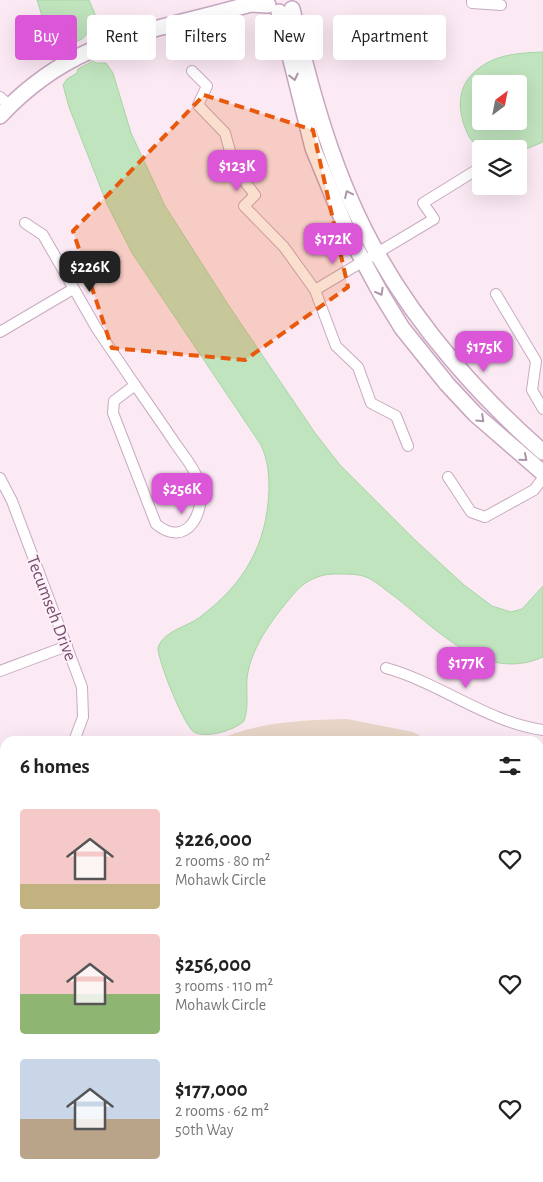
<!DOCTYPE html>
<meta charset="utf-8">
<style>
body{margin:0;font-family:"Alegreya Sans",sans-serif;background:#f2f2f2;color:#222;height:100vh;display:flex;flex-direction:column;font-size:19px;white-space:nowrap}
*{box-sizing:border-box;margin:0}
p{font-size:16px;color:#767676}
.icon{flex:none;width:28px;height:28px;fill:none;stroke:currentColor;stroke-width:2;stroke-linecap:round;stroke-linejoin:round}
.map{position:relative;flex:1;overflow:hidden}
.panel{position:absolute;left:0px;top:736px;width:544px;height:446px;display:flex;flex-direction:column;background:#fff;border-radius:15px 15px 0 0;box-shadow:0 5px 20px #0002}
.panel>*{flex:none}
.hud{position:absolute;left:15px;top:15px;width:514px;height:45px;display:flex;gap:10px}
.needle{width:32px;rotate:32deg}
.controls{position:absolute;left:472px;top:75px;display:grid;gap:10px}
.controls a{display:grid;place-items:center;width:55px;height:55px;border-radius:5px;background:#fff;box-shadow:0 5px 20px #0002;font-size:25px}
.price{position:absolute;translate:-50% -42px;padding:0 11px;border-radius:10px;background:#dc57d8;color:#fff;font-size:16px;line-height:32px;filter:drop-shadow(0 1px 2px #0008)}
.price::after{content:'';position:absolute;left:50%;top:30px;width:15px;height:11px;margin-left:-8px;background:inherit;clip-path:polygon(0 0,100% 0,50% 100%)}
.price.selected{background:#222;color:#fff}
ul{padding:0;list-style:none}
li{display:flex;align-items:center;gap:15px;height:125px;padding:0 20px}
li span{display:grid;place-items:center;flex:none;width:140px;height:100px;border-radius:5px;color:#555}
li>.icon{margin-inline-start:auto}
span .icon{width:60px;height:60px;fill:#fffc;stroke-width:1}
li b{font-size:21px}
h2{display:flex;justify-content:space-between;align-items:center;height:60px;padding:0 20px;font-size:21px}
.pill{padding:0 18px;border-radius:5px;background:#fff;box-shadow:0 5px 20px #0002;font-size:18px;line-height:45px}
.pill.selected{background:#dc57d8;color:#fff}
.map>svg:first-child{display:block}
</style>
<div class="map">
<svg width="543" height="1182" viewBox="0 0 543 1182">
<rect width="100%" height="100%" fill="#fbe9f3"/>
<!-- green -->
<g fill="#e8d5c8">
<path d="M347 719 413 732 429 741H215C256 722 302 720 347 719Z"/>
<path d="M539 804 543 807V969L539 975Z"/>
<path d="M5 999V1178H195L193 1182H0V1010Z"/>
</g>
<!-- water -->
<g fill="#c0e4be" stroke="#a7d5a5" fill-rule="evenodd">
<path d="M37 0H89L95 14 94 26 82 39 67 46C45 39 44 20 37 0Z"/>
<path d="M543 52V142L519 152V149C505 149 486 152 474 143 470 139 468 135 466 130 457 108 457 85 478 69 496 54 520 53 543 52ZM481 84H519V121H481Z"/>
<path d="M93 61 96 63H106L113 73 131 133 165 206 229 306 315 433 340 465 415 540 464 585 492 606 511 612 522 609 543 586V657C484 683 438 630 394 596 385 590 376 581 366 577 358 574 348 574 340 574 323 573 310 578 298 589 277 613 251 645 247 678 246 693 249 707 244 721 235 730 206 739 194 732 184 726 158 661 158 648 163 631 187 627 200 617 244 584 267 545 269 490 269 474 268 460 261 445L132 253 107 204 69 107 63 85 67 79 77 73 78 69Z"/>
<path d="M56 1178H89L85 1182H55Z"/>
</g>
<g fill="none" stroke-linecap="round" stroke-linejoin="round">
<defs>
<g id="street">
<path d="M472 0V3L501 5"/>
<path d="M192 71 207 86 198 105 225 133 235 169 255 195 244 206 284 247 315 290 336 346 358 367 371 403 396 416 408 446"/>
<path d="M0 97 10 106"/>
<path d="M25 223 43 235 97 329 135 385"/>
<path d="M315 290 434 219 423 203 478 169"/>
<path d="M496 294 536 361 532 390 543 409"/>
<path d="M0 332 73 289"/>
<path d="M135 385C149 405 163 425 177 446 185 457 195 469 199 482 207 511 187 550 156 524L113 413 114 401Z"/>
<path d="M448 477 471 512 485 517 534 490 543 478"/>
<path d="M0 478 12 501 82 687 83 717 74 741"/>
<path d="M386 668C440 683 487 722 543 730"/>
<path d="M0 671 67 646"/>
<path d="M0 826 5 817"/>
</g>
<g id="secondary">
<path d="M292 9C311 93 335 180 378 255 419 328 480 397 543 452"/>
<path d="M279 12 313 148 348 233 380 292 402 328 447 384 475 414 543 473"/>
<path d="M0 116C75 35 152 33 250 4L268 5"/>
<path d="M539 995 543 989"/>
<path d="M539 1041 543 1035"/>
<path d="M410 1182 413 1178"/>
<path d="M441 1182 445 1178"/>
</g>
<g id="highway">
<path d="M539 1133 543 1127"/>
<path d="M505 1182 508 1178"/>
</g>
</defs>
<!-- street casing -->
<use href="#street" stroke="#c7aac1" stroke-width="12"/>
<!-- secondary casing -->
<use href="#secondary" stroke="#c8a6c0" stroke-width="18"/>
<!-- highway casing -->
<use href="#highway" stroke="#d3c6d1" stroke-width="22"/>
<!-- street -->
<use href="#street" stroke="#fff" stroke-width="10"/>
<!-- secondary -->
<use href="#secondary" stroke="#fff" stroke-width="15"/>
<!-- highway -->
<use href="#highway" stroke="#f0a4ec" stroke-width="20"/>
</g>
<!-- one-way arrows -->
<defs><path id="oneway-chevron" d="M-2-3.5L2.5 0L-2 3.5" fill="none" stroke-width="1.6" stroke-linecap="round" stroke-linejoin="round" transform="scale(1.25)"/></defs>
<g stroke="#ac95a8">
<use href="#oneway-chevron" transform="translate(294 77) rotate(77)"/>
<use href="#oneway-chevron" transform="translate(348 194) rotate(-115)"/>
<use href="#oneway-chevron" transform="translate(380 292) rotate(61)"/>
<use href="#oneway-chevron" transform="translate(481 419) rotate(43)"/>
<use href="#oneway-chevron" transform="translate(524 458) rotate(40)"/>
</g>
<!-- marked area -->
<path fill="#e8590c" fill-opacity="0.2" stroke="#e8590c" stroke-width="4" stroke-dasharray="10 6" stroke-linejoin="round" d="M204 95 313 130 348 287 245 360 112 348 73 231Z"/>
<g text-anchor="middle" stroke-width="4" stroke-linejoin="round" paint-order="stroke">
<!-- street labels -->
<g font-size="18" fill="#744e6e" stroke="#feeff8">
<text transform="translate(52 608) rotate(69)" y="6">Tecumseh Drive</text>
</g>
</g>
</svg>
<div class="controls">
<a><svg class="needle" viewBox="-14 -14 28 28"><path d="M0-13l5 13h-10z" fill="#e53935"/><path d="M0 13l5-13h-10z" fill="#767676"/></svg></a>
<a><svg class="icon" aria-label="layers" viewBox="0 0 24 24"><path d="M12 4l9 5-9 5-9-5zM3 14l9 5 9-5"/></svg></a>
</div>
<b class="price" style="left:237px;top:192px">$123K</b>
<b class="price" style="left:333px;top:265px">$172K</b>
<b class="price selected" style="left:90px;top:293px">$226K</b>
<b class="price" style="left:484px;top:373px">$175K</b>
<b class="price" style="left:182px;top:515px">$256K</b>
<b class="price" style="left:466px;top:689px">$177K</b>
<div class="hud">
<a class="pill selected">Buy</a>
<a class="pill">Rent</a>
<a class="pill">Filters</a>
<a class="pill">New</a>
<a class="pill">Apartment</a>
</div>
<section class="panel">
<h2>6 homes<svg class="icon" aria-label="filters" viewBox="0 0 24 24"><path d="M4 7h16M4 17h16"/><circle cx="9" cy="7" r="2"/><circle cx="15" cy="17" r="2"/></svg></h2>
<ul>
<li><span style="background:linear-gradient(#f6c9c9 75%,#c2b280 0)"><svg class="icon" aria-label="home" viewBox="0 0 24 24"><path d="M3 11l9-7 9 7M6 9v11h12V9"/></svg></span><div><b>$226,000</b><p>2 rooms · 80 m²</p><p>Mohawk Circle</p></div><svg class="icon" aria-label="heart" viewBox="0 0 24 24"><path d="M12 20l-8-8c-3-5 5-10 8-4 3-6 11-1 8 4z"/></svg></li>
<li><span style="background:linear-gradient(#f6c9c9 60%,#8fb573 0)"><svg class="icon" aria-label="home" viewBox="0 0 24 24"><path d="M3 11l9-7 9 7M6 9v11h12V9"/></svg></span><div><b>$256,000</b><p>3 rooms · 110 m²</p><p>Mohawk Circle</p></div><svg class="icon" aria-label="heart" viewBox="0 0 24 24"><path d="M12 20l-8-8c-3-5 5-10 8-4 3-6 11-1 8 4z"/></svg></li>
<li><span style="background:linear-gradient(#c9d6e8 60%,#b9a48a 0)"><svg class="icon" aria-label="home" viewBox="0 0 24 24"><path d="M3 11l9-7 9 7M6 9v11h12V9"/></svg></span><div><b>$177,000</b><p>2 rooms · 62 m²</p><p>50th Way</p></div><svg class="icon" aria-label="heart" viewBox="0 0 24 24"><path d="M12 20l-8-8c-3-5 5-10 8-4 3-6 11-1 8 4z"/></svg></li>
</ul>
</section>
</div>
